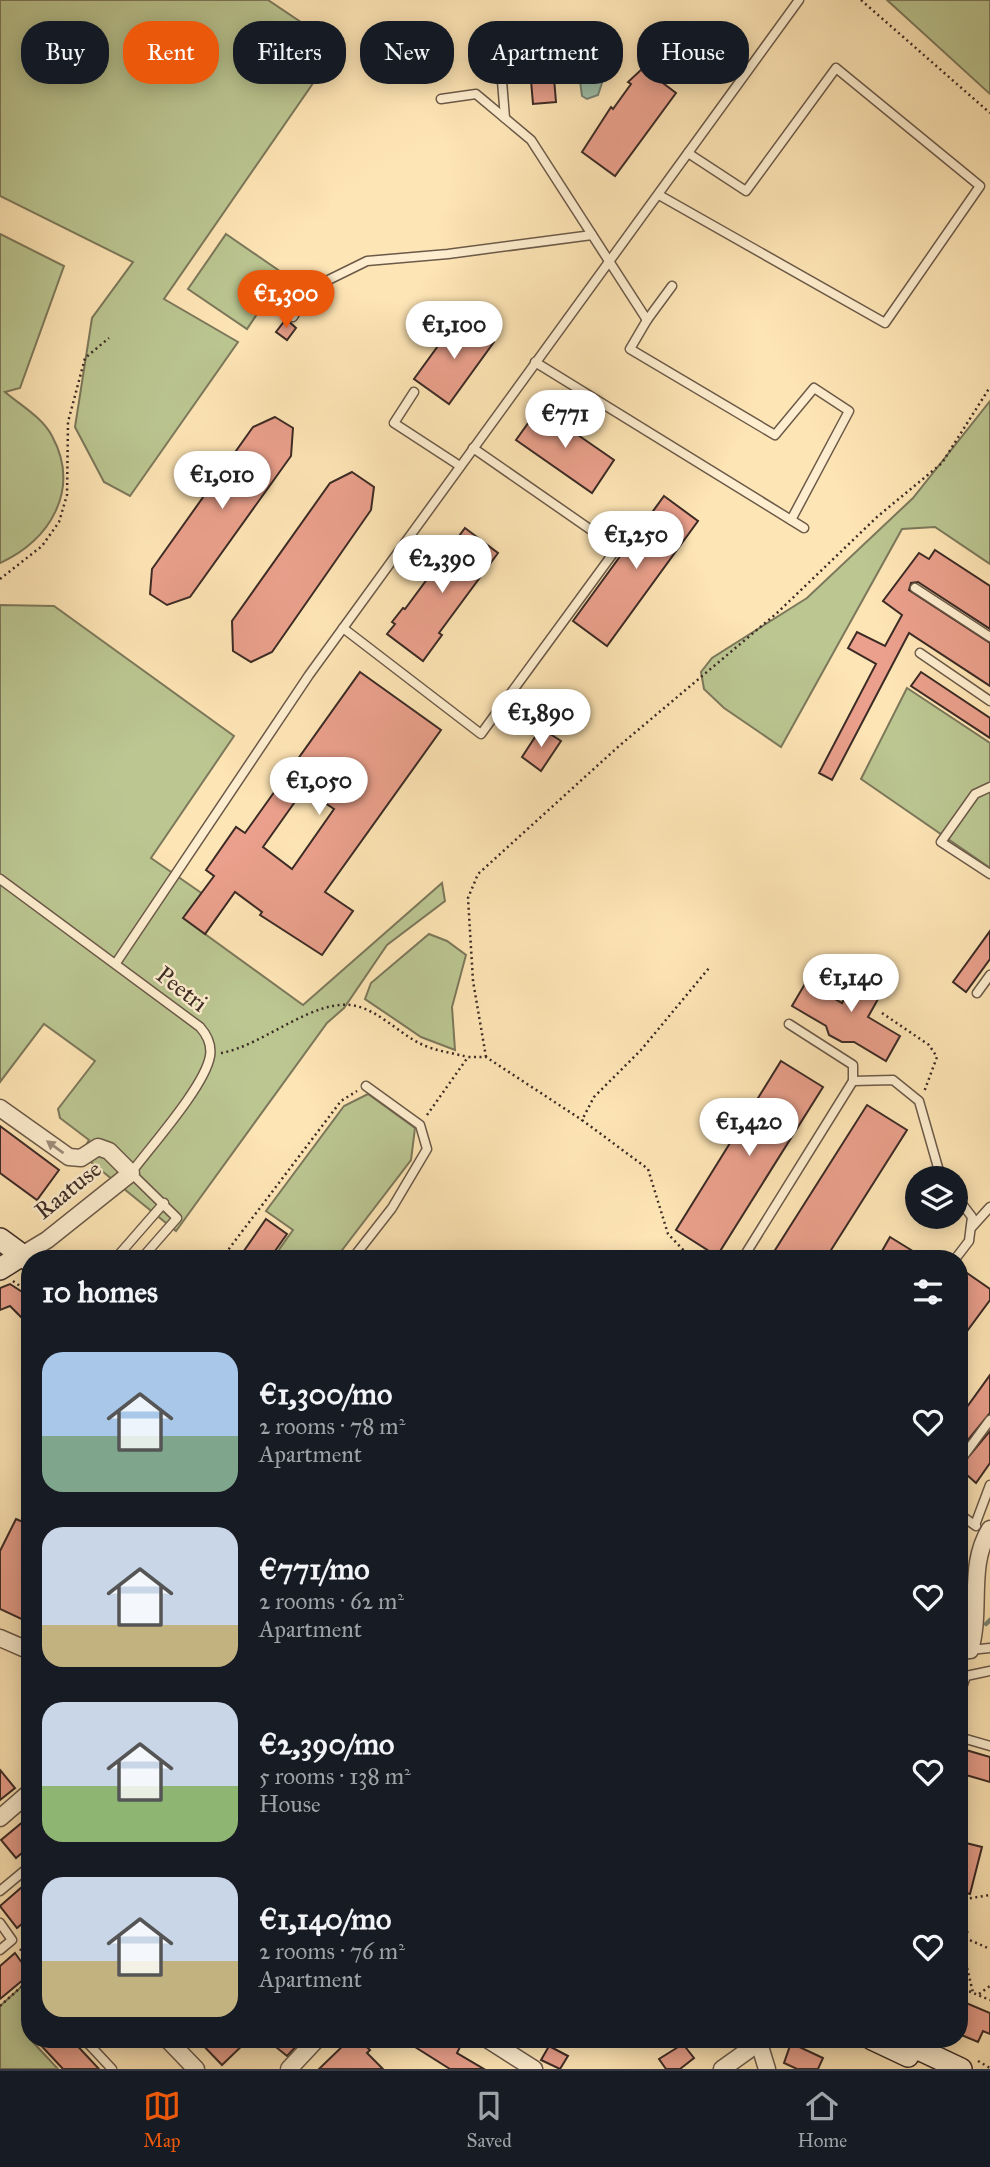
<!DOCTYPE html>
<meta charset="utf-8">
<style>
body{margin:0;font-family:"IM FELL Great Primer",serif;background:#20242c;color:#f1f3f6;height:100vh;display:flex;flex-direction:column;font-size:26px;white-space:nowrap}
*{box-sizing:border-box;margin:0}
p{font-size:23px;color:#9ea1a6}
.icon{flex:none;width:38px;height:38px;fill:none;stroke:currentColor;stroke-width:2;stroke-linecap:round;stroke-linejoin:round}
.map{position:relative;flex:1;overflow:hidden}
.drawer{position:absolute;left:21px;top:1250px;width:947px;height:798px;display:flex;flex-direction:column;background:#171b24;border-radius:28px;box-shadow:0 4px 18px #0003}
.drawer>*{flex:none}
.hud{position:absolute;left:21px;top:21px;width:948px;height:63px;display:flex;gap:14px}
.tools{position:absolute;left:905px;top:1166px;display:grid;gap:14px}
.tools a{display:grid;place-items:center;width:63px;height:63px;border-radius:50%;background:#171b24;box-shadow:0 4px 18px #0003;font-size:35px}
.price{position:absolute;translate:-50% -60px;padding:0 16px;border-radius:24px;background:#fff;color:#222;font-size:23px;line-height:46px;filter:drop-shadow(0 2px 4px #0008)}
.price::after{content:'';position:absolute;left:50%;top:42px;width:21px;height:16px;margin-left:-10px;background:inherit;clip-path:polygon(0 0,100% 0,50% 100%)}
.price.on{background:#ea580c;color:#fff}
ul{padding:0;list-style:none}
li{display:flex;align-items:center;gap:21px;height:175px;padding:0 21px}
li span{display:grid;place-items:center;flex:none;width:196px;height:140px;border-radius:21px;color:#555}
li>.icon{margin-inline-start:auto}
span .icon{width:84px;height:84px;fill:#fffc;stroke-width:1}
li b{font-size:30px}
h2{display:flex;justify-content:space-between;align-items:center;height:84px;padding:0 21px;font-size:30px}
.tag{padding:0 24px;border-radius:28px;background:#171b24;box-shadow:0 4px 18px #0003;font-size:24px;line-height:63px}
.tag.on{background:#ea580c;color:#fff}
.menu{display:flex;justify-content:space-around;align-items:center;height:98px;border-top:2px solid #363941;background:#171b24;font-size:19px;color:#9ea1a6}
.menu a{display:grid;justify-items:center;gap:4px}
.menu .on{color:#ea580c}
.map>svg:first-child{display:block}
</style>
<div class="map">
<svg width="990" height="2069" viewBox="0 0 990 2069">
<rect width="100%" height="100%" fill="#fee5b5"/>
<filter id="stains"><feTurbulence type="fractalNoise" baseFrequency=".00286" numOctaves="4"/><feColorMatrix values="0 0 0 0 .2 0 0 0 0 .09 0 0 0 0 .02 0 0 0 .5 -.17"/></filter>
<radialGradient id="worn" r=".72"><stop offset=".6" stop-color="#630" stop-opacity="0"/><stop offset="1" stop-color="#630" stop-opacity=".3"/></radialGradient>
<!-- green -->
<g fill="#bbc691" stroke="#7c785b" stroke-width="2">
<path d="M0 0H268L338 47 164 299 238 342 130 496 104 482 75 427 92 318 133 262 0 196Z"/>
<path d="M887 0H990V94Z"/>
<path d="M0 234 64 266 20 388 5 392C20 405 42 417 52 436 81 489 50 541 0 563Z"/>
<path d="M226 234 284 274 247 329 188 289Z"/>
<path d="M990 401V564L935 527 902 529 781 747 724 708 704 689 701 672 712 658 807 598 913 498Z"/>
<path d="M0 605 54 606 234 736 151 858 223 908 205 934 303 1005 442 883 445 901 387 945 344 1008 327 1023 176 1231 81 1154 89 1140 60 1118 58 1109 95 1061 44 1024 0 1082Z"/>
<path d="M907 688 990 743V868L861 779Z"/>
<path d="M429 934 447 941 466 955 452 1007 455 1050 421 1037 365 999 371 983Z"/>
<path d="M368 1094 415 1128 411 1160 336 1258H273L293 1230 266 1211 344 1106Z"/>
<path d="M30 1979V2039L58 2069H0V2006Z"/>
</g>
<!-- water -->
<path fill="#a1c0a8" stroke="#798474" stroke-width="2" d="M589 50 598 56 602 83 598 95 587 99 582 96C580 79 575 62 589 50Z"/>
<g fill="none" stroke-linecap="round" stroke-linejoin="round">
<!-- stream -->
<path stroke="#798474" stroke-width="4.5" d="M986 1624 990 1620"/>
</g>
<!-- building -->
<g fill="#eaa08c" stroke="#3c2b25" stroke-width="2" fill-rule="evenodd">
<path d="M550 31 556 102 533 104 527 33Z"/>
<path d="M643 68 676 93 615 176 582 152 611 107 613 109 631 84 628 82Z"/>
<path d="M459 317 494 342 449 404 414 379Z"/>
<path d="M286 319 296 328 287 340 276 332Z"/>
<path d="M539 408 614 460 592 493 516 440Z"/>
<path d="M275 417 293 428 291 456 190 597 167 605 150 594 152 569 253 427Z"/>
<path d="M352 472 374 487 371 510 272 652 251 662 233 651 232 621 330 483Z"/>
<path d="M664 496 698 521 607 646 573 621Z"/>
<path d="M465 528 498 553 439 633 442 635 423 661 387 634 395 624 392 622 403 608 405 609Z"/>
<path d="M935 550 990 586V629L918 582 911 583 909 590 990 643V686L909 633 832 780 819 773 876 664 848 648 857 632 885 646 902 615 883 601 919 553 929 559Z"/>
<path d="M360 672 441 730 325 892 353 911 322 955 260 915 262 912 235 892 205 934 183 918 214 876 206 870 236 827 245 833ZM304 789 334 809 292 869 263 847Z"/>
<path d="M921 672 990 718V738L911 686Z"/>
<path d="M541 728 561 741 541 771 522 757Z"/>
<path d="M990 931V959L966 992 953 982Z"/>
<path d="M861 969 887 983 868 1017 900 1036 886 1061 854 1042H842L829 1035 826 1026 792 1006 806 982 842 1003Z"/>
<path d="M781 1061 823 1087 717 1256 676 1230Z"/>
<path d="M867 1105 907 1130 826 1258H770Z"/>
<path d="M0 1126 59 1170 37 1200 0 1173Z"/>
<path d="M266 1219 287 1234 270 1258H239Z"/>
<path d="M890 1237 924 1258H878Z"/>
<path d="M967 1273 990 1289V1300L959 1342V1284Z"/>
<path d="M10 1284 30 1297V1326L10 1306 0 1310V1288Z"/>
<path d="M990 1375V1413L959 1451V1418Z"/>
<path d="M990 1431V1463L976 1483 959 1468Z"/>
<path d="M16 1519 30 1525V1623L0 1609V1551Z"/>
<path d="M959 1748 990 1757V1782L959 1773Z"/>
<path d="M0 1770 15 1788 0 1800Z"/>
<path d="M30 1816V1846L16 1858 1 1840Z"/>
<path d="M966 1843 982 1847 970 1894 959 1891V1871Z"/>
<path d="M30 1880V1917L17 1928 0 1906Z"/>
<path d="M15 1953 30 1974 0 1999V1966Z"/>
<path d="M959 2000 990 2013V2034L983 2031 978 2042 959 2034Z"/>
<path d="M35 2039H71L99 2069H63Z"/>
<path d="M197 2039H249L222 2065Z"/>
<path d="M266 2039H303L287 2056Z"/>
<path d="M350 2039H358L370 2050 367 2053 383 2069H319Z"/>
<path d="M420 2039H446L460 2047 457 2053 484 2069H450L415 2047Z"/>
<path d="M791 2043 823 2058 818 2069H797L784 2063Z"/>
<path d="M683 2044 694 2058 680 2069H666L659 2059Z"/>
<path d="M549 2046 568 2056 560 2069 541 2060Z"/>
</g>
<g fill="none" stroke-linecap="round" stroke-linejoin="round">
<defs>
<g id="service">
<path d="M499 44 505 118"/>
<path d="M441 99 476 94 531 140 647 320"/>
<path d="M659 195 885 323 980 186 836 68 746 191 688 153"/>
<path d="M672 286 647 320 630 349 775 435 814 388 849 411 791 520"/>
<path d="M293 317 310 289 367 261 448 254 592 235"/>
<path d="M535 362 804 528"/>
<path d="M414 392 394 423 460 466"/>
<path d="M915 588 990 637"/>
<path d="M343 628 481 734 617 548 473 448"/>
<path d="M920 653 990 701"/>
<path d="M990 787 975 794 941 842 990 874"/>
<path d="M0 879 200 1027C207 1035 212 1044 210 1056 205 1086 151 1146 131 1173L177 1218 142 1258"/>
<path d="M116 963 309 675 799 0"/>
<path d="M977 993 990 975"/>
<path d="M853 1081 893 1080 919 1101 941 1178"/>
<path d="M956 1196 972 1217 969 1241 956 1258"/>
<path d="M971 1228 990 1207"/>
<path d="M116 1258 164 1203"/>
<path d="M353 1258 392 1208 427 1149 420 1125 366 1086"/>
<path d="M743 1258 853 1081V1065L789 1024"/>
<path d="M959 1462 990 1420"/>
<path d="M959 1514 976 1526"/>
<path d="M975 1525 990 1485"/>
<path d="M970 1650 990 1648"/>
<path d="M959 1696 966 1676 990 1671"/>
<path d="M959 1737 990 1746"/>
<path d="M0 1891 30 1866"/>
<path d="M0 1923 12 1940 0 1950"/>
<path d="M84 2039 112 2069"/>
</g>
<g id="minor">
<path d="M0 1108 69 1157 81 1158 98 1147 109 1151 131 1173 47 1240 22 1255"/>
<path d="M0 1638 30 1651"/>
<path d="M959 1651 970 1650C982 1609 967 1566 990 1529"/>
<path d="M0 1818 30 1792"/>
<path d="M167 2039 196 2069"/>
<path d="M487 2039 534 2069"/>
<path d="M759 2043 767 2069"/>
<path d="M289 2069 317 2039"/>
<path d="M722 2069 764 2039"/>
</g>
<g id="secondary">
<path d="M0 1239 30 1261"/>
<path d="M0 1269 22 1255"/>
<path d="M872 2039 908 2056"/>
<path d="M897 2039 961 2069"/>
</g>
</defs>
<!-- service casing -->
<use href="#service" stroke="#6c5a49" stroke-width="11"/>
<!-- minor casing -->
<use href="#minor" stroke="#6c5a49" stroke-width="19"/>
<!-- secondary casing -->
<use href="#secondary" stroke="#3c2b25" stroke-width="24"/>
<!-- path -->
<g stroke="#3c2b25" stroke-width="2.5" stroke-dasharray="2 3.5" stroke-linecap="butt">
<path d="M861 0 990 113"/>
<path d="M0 579 42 546 59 522 67 495 68 422 85 358 109 338"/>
<path d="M882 1013 929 1045 937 1057 924 1092"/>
<path d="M221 1053C263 1046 316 996 356 1006 379 1011 400 1034 421 1044 435 1051 453 1053 468 1057"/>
<path d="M486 1057 473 981 468 898 478 874 619 746 777 613 877 517 942 463 990 387"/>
<path d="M427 1115 468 1057H486L582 1120"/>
<path d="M222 1258 341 1101 357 1091"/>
<path d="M691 1258 668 1234 648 1169 582 1120 594 1097 641 1050 709 968"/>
<path d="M13 1281 30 1293"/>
<path d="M959 1900 990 1895"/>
<path d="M959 1926 968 1930 962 1946 973 1993"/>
<path d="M965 1938 990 1949"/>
<path d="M20 1949 30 1961"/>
<path d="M959 1987 990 2000"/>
<path d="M979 1994 990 1986"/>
<path d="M0 2006 30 1979"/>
<path d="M978 2061 990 2068"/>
</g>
<!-- service -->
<use href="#service" stroke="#feeecf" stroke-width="8"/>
<!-- minor -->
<use href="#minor" stroke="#feeecf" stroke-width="16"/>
<!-- secondary -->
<use href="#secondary" stroke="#feeecf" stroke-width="21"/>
</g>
<!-- one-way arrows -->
<defs><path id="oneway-solid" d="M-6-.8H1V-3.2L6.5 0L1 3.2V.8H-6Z" transform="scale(1.75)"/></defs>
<use fill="#9d8c7a" href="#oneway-solid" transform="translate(55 1147) rotate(-144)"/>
<g text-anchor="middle" stroke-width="5" stroke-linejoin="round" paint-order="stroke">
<!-- street labels -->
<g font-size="24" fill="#3c2b25" stroke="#feeecf">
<text transform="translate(182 989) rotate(38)" y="8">Peetri</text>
<text transform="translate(68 1190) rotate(-39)" y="8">Raatuse</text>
</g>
</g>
<rect width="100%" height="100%" filter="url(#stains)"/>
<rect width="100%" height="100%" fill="url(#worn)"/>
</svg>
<div class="tools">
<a><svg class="icon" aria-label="layers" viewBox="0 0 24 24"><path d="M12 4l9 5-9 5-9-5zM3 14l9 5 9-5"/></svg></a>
</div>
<b class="price on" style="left:286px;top:330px">€1,300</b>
<b class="price" style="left:454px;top:361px">€1,100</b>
<b class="price" style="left:565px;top:450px">€771</b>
<b class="price" style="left:222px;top:511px">€1,010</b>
<b class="price" style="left:636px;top:571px">€1,250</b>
<b class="price" style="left:442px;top:595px">€2,390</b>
<b class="price" style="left:541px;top:749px">€1,890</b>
<b class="price" style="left:319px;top:817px">€1,050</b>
<b class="price" style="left:851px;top:1014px">€1,140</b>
<b class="price" style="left:749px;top:1158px">€1,420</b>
<div class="hud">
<a class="tag">Buy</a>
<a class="tag on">Rent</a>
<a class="tag">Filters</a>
<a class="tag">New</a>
<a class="tag">Apartment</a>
<a class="tag">House</a>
</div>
<section class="drawer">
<h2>10 homes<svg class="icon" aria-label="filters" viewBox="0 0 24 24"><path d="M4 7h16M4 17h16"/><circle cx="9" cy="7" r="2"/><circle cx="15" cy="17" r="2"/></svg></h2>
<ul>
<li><span style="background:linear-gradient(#a9c7e8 60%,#7fa58c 0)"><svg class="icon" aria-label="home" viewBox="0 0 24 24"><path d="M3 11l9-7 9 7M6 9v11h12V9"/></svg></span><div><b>€1,300/mo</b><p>2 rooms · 78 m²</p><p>Apartment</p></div><svg class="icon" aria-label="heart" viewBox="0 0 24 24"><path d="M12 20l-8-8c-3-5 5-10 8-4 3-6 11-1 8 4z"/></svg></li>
<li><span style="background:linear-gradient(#c9d6e8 70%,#c2b280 0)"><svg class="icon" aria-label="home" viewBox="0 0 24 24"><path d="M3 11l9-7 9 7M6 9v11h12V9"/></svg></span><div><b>€771/mo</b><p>2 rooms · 62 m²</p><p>Apartment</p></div><svg class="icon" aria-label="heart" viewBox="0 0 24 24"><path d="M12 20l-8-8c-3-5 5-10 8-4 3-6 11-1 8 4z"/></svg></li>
<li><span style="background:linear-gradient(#c9d6e8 60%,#8fb573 0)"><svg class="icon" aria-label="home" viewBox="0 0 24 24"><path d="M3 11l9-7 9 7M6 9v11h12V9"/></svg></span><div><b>€2,390/mo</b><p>5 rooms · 138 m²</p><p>House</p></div><svg class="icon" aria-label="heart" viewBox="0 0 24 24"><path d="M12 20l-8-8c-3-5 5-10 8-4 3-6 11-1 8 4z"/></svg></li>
<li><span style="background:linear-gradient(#c9d6e8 60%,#c2b280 0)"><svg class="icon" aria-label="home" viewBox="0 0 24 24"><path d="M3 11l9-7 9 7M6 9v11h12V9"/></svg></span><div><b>€1,140/mo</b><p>2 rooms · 76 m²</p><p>Apartment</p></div><svg class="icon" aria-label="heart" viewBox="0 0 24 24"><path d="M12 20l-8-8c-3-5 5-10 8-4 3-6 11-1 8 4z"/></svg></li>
</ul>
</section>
</div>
<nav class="menu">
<a class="on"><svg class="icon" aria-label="map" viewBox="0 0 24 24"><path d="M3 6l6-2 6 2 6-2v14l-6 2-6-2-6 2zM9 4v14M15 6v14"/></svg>Map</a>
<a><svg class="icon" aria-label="saved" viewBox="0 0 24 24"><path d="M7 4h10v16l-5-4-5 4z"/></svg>Saved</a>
<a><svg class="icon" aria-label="home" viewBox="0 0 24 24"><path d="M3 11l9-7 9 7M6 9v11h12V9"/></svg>Home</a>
</nav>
